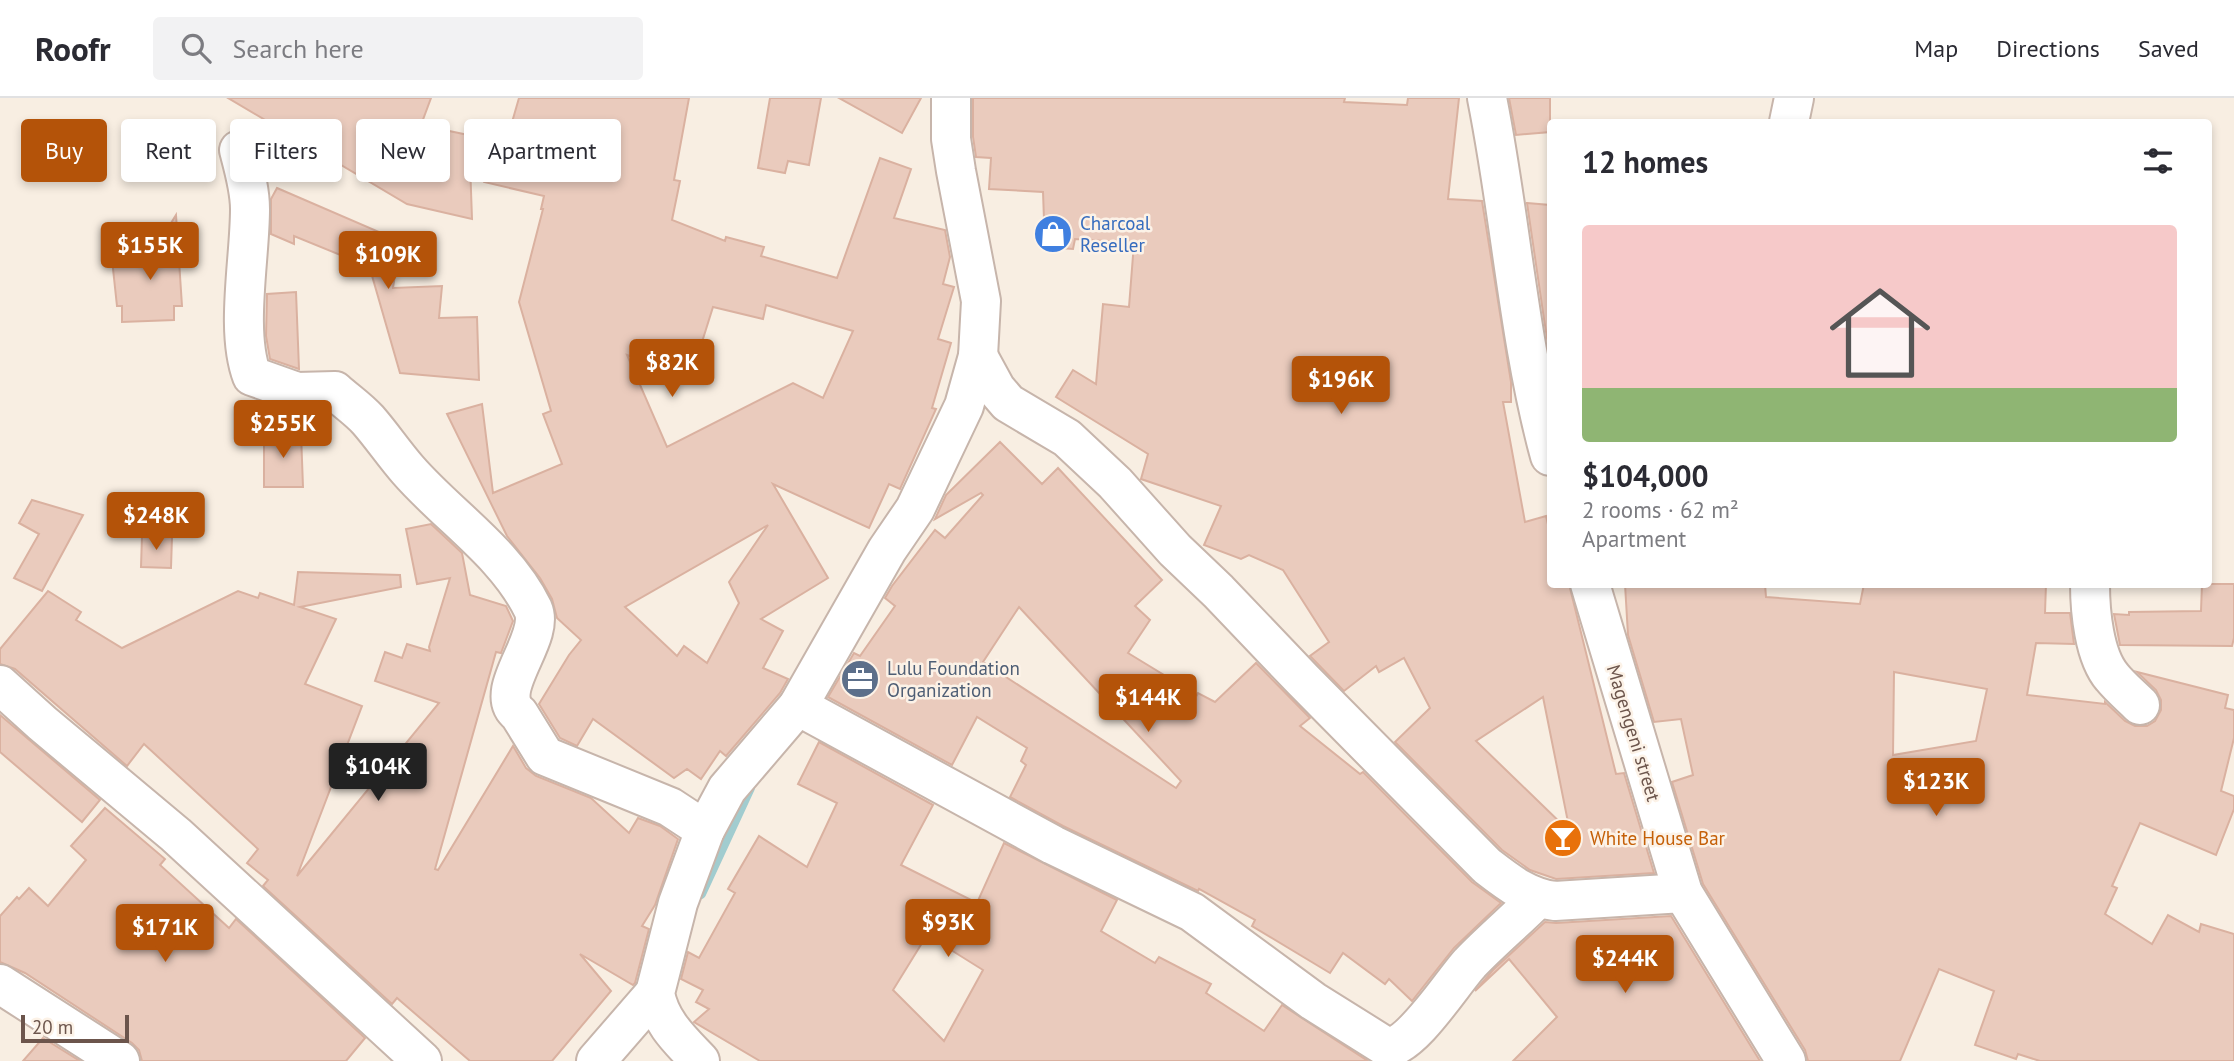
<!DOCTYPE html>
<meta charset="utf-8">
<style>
body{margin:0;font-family:"PT Sans",sans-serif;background:#f2f2f3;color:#2b2b33;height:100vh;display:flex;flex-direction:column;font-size:26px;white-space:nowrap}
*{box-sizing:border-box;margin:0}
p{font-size:23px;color:#7c7c81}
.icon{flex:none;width:38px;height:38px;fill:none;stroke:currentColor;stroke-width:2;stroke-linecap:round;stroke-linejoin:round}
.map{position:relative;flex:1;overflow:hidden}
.panel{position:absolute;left:1547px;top:21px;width:665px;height:469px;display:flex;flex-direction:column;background:#fff;border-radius:7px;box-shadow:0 4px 10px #0003}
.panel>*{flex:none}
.guide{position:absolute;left:21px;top:21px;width:665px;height:63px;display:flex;gap:14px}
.scale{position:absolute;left:21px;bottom:18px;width:108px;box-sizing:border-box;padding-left:7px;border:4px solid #6c554c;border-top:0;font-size:19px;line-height:24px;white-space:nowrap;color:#6c554c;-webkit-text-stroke:5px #fcf2e7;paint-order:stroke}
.price{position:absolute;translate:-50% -60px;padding:0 16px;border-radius:7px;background:#b45309;color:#fff;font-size:23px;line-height:46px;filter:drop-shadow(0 2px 4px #0008)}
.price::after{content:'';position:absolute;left:50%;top:42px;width:21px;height:16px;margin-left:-10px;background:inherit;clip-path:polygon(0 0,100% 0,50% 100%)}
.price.selected{background:#222;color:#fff}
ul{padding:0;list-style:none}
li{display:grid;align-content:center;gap:14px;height:371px;padding:0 35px}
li+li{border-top:2px solid #e1e1e2}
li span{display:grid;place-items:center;height:217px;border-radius:7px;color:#555}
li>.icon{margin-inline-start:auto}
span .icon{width:126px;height:126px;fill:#fffc;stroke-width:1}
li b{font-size:30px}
h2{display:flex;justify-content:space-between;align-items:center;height:84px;padding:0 35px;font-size:30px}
.tag{padding:0 24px;border-radius:7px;background:#fff;box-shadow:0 4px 10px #0003;font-size:24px;line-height:63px}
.tag.selected{background:#b45309;color:#fff}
header{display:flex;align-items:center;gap:42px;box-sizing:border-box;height:98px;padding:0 35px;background:#fff;border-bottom:2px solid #e1e1e2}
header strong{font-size:33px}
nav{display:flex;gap:38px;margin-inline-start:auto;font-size:24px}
.search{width:490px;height:63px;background:#f2f2f3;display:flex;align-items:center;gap:18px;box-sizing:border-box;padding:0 24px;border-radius:7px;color:#7c7c81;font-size:26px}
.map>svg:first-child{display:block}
</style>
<header>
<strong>Roofr</strong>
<div class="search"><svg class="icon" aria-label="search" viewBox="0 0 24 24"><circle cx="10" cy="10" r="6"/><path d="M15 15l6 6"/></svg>Search here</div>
<nav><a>Map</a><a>Directions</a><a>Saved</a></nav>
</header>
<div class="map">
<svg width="2234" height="963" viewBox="0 0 2234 963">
<rect width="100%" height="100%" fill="#f8eee2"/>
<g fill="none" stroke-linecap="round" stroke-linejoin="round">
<!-- stream -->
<path stroke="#a1cccf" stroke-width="10" d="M701 796 750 690"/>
</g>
<!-- building -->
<g fill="#eacbbd" stroke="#dab1a0" stroke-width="2" fill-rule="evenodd">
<path d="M228 0H431L421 27 506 45 519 0H689L674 82 680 83 672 122 725 143 726 139 764 149 761 158 837 180 880 60 911 71 894 120 945 132 950 159 943 186 954 189 938 241 951 245 932 310 936 311 900 391 889 386 869 430 773 386 828 480 761 521 783 533 763 570 788 581 780 595 726 658 720 653 701 681 687 671 674 680 593 621 577 648 560 640 539 606 569 557 581 542 557 520 552 501 540 480 507 438 447 316 482 306 493 395 562 366 543 316 551 313 519 204 543 111H541L544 98 484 84 478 64 470 65 472 121 407 106ZM766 207 853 233 823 300 793 285 667 349 627 257 691 279 713 209 763 221ZM768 427 729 484 739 505 707 565 684 548 677 558 625 509Z"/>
<path d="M770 0H821L809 67 788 63 785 75 758 70Z"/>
<path d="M839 0H921L902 35Z"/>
<path d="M973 0H1345L1344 4 1407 7 1408 0H1459L1448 101 1482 103 1511 284V304H1503L1525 424 1546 418 1550 435V486H1569L1616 676 1624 675 1654 775 1556 781 1530 772 1502 752 1395 644 1430 610 1404 560 1379 574 1376 568 1344 593 1310 558 1329 544 1283 472 1249 457 1241 461 1204 447 1221 408 1141 381 1148 356 1056 299 1073 272 1096 286 1103 206 1129 209 1134 145 1075 141 1073 151 1045 149 1043 94 989 91 991 60 976 59 973 39ZM1543 599 1570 734 1476 643Z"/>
<path d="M1509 0H1550V34L1516 37Z"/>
<path d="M277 90 400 143 393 190 442 188 439 220 477 219 479 282 400 275 360 136V165L294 138V146L271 136V101Z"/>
<path d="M1527 105 1550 107V259L1544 221Z"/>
<path d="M176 117 182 208H174V222L122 224V208H117L111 152 144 169Z"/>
<path d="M296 194 299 271 270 261 266 238 267 196Z"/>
<path d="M264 335H301L303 389H264Z"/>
<path d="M1000 344 1042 386 1058 370 1162 482 1135 508 1150 522 1128 555 1197 597 1198 595 1215 604 1256 565 1310 620 1300 628 1360 676 1363 674 1472 784 1501 805 1454 850 1412 903 1389 881 1385 886 1343 855 1330 875 1252 828 1255 822 1199 791 1198 793 1063 728 1010 699 1026 667 1021 663 1027 650 977 619 952 667 828 599 854 555 860 558 895 508 885 500 892 488 935 432 945 440 983 397 981 395 935 421 946 397ZM1019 509 1181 683 1176 690 983 564Z"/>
<path d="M32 402 83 417 42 493 14 480 39 436 19 425Z"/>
<path d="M431 426 462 455 470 497 506 508 513 523 501 555 496 554 435 771 438 772 513 648 526 670 536 678 591 700 629 735 638 720 660 728 678 741 655 807 642 828 649 831 635 885 633 887 580 856 611 893 552 963H470L397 900 392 906 263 788 268 782 247 765 258 751 144 646 127 668 15 571 0 566V551L48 493 81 514 76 522 122 550 238 493 258 500 260 495 294 507 298 474 400 477 401 489 300 509 336 521 305 586 362 608 297 778 439 605 375 583 385 554 402 560 407 546 430 553 429 549 450 480 417 486 406 431Z"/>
<path d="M142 438 172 439 171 470 141 469Z"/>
<path d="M1625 486H1765L1766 499 1860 506 1864 486H2046L2045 515H2070L2074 546 2036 545 2027 597 2105 606V604L2125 623 2135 628H2147L2155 623 2161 612V602L2156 592 2137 574 2228 597 2225 610 2234 612V640L2221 693 2234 698V711L2216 757 2140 725 2112 788 2117 790 2105 816 2152 846 2168 817 2199 834 2201 826 2234 836V963H2040L2018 956 2016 961 1975 947 1994 893 1939 871 1900 963H1808L1805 952 1703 786 1672 684 1693 677 1681 621 1654 624 1628 537ZM1894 574 1987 591 1976 643 1893 657Z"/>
<path d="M2202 486H2234V540L2232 548 2120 547 2114 516 2129 517V514L2201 513Z"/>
<path d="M0 617 100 702 82 724 0 654Z"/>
<path d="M819 644 933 707 901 767 977 805 1004 745 1117 802 1101 833 1155 865 1159 859 1211 886 1206 895 1264 933 1282 907 1368 963H760L694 924 709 911 696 904 703 892 681 881 688 854 699 860 735 795 728 791 759 738 807 769 837 705 798 686ZM927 837 983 872 944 943 893 892Z"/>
<path d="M105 710 165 761 160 767 229 830 236 821 365 940 346 963H142L139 952 132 945 25 875 0 864V818L17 799 19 801 29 790 48 808 86 762 71 748Z"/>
<path d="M1671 818 1760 963H1513L1557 919 1509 861 1475 893 1493 872 1545 824 1556 825Z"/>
<path d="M43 940 80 963H23Z"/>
</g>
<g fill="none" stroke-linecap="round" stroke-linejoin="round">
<defs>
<g id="minor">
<path d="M1487 0C1511 119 1518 241 1550 358"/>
<path d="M1789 24 1794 0"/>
<path d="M239 52C244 71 250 91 250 111 250 161 235 233 252 278L297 294 335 293C346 303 358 311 368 322 382 338 394 356 408 372 448 418 506 455 533 511 546 541 490 593 519 616L545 658 670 709 705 732"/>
<path d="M978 258 996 291 1008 305 1067 340 1115 385 1175 452 1218 493 1303 582 1487 768C1509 785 1528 800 1555 803L1683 795"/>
<path d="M1590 486 1683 795 1786 963"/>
<path d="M2090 486C2090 513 2094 558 2112 579 2120 589 2131 598 2140 607"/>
<path d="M0 587 42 625 176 737 422 963"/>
<path d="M798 608 1053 747 1192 814 1313 903 1388 950C1414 946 1451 886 1470 865 1491 843 1515 823 1537 801"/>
<path d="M0 886 120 963"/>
<path d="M596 963 655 895"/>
<path d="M700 963C680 942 660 924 655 895L678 805 705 732 727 691 798 608 887 452 915 411 964 308 978 258 981 203 956 73 951 41V0"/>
</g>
</defs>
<!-- minor casing -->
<use href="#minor" stroke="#c7b5ab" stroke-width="42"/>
<!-- minor -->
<use href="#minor" stroke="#fff" stroke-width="38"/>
</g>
<!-- icons -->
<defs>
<symbol id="shop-disc" viewBox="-11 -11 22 22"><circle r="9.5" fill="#3f7fe0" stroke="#fcf2e7"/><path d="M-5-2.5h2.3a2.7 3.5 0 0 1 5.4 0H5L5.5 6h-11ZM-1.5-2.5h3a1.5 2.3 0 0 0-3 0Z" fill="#fff"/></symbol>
<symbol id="office-disc" viewBox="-11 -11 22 22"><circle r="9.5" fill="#5c6f8a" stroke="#fcf2e7"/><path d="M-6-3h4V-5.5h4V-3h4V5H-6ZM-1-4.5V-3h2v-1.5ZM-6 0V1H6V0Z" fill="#fff"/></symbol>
<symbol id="bar-disc" viewBox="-11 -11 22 22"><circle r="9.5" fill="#e8710a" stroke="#fcf2e7"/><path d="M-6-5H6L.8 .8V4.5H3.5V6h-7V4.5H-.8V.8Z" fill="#fff"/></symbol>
</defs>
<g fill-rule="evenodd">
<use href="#shop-disc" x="1031" y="114" width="44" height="44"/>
<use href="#office-disc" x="838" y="559" width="44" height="44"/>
<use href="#bar-disc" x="1541" y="718" width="44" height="44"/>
</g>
<g text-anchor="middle" stroke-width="5" stroke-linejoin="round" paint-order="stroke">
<!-- shop labels -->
<g font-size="19" fill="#366cbe" stroke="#fcf2e7" text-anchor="start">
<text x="1080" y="132">Charcoal<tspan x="1080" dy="22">Reseller</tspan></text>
</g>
<!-- service labels -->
<g font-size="19" fill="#4e5e75" stroke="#fcf2e7" text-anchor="start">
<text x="887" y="577">Lulu Foundation<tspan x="887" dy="22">Organization</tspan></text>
</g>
<!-- street labels -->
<g font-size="19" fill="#6c554c" stroke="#fcf2e7">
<text transform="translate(1634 635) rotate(73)" y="7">Magengeni street</text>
</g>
<!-- food labels -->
<g font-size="19" fill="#c56008" stroke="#fcf2e7" text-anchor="start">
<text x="1590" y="747">White House Bar</text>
</g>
</g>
</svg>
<div class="scale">20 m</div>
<b class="price" style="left:150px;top:184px">$155K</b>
<b class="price" style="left:388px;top:193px">$109K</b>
<b class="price" style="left:672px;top:301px">$82K</b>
<b class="price" style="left:1341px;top:318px">$196K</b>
<b class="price" style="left:283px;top:362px">$255K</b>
<b class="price" style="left:156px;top:454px">$248K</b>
<b class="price" style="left:1148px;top:636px">$144K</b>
<b class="price selected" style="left:378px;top:705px">$104K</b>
<b class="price" style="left:1936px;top:720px">$123K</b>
<b class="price" style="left:948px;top:861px">$93K</b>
<b class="price" style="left:165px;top:866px">$171K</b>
<b class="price" style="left:1625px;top:897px">$244K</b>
<div class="guide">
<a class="tag selected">Buy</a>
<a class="tag">Rent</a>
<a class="tag">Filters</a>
<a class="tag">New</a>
<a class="tag">Apartment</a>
</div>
<section class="panel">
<h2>12 homes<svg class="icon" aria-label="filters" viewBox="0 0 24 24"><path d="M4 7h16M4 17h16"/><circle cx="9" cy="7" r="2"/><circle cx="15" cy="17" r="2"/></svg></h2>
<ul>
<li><span style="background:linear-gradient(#f6c9c9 75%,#8fb573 0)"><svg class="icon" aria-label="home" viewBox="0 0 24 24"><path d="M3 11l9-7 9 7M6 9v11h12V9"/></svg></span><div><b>$104,000</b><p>2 rooms · 62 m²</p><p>Apartment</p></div></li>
</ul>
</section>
</div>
